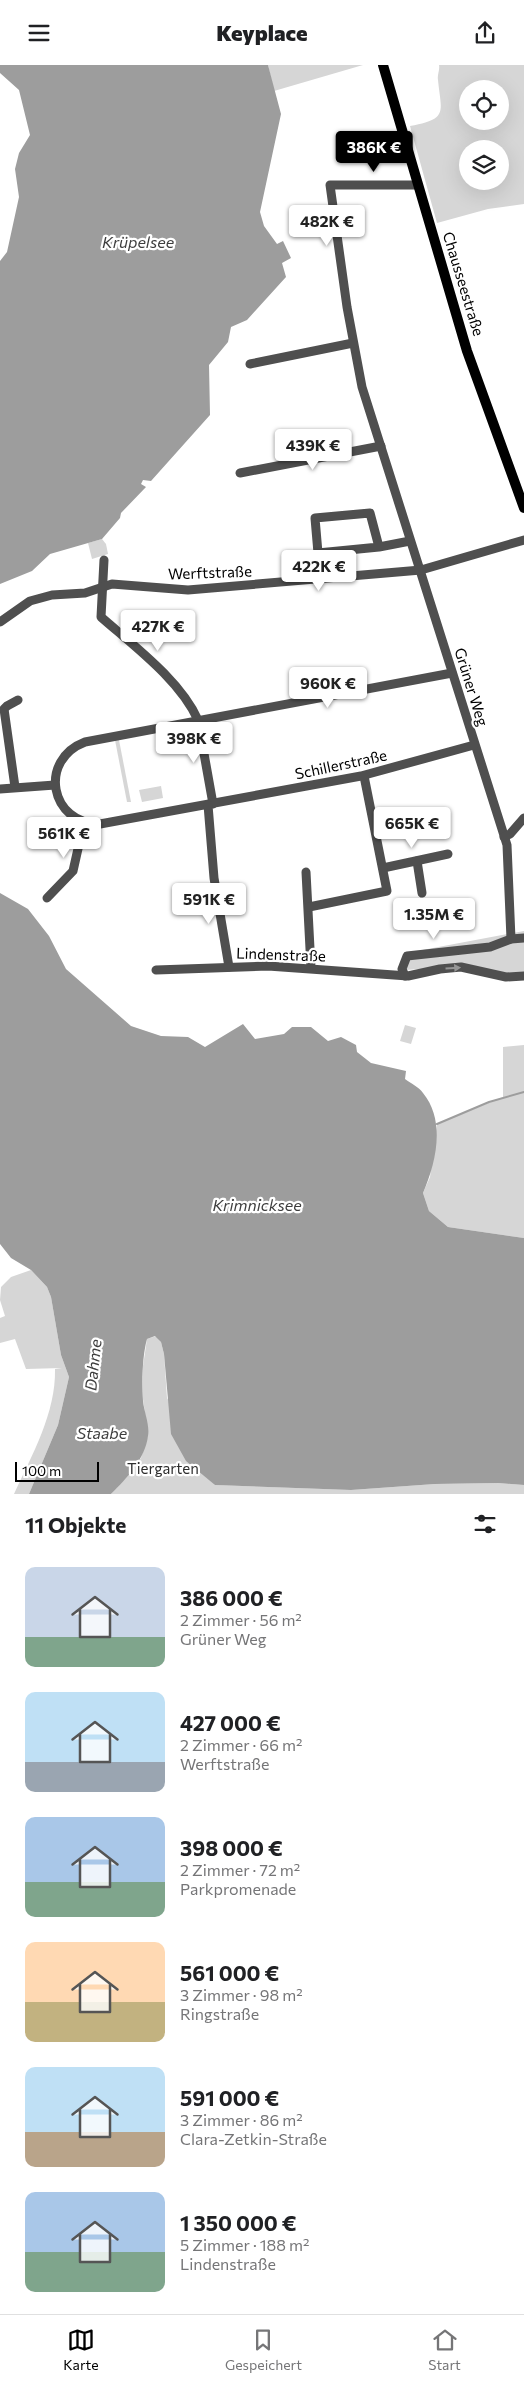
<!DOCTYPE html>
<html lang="de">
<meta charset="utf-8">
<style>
body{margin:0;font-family:Commissioner,sans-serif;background:#f6f6f6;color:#202124;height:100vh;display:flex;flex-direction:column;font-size:19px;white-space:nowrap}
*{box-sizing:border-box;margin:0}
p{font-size:16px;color:#757577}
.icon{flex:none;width:28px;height:28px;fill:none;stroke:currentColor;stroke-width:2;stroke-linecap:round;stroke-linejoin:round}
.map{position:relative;height:1429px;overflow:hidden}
.side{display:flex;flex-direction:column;background:#fff;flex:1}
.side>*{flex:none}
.tools{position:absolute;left:459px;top:15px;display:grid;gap:10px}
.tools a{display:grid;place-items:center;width:50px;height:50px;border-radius:50%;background:#fff;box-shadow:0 5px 20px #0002;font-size:25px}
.scale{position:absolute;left:15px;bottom:12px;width:84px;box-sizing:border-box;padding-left:5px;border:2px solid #000;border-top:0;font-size:14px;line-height:18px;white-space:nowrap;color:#000;-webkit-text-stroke:4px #fff;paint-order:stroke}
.price{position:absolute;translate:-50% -42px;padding:0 11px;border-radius:5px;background:#fff;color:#222;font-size:16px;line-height:32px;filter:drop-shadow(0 1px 2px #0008)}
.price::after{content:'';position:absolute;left:50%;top:30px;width:15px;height:11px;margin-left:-8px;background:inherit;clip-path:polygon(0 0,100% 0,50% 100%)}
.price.selected{background:#000;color:#fff}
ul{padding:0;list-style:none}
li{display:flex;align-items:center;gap:15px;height:125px;padding:0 25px}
li span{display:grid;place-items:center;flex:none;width:140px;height:100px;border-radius:10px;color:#555}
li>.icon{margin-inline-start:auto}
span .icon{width:60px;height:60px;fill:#fffc;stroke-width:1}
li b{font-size:21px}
h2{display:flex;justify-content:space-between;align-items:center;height:60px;padding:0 25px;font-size:21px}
header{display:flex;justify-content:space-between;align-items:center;height:65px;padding:0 25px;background:#fff;font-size:22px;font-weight:800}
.dock{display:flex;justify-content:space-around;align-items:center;height:70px;border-top:1px solid #e0e0e0;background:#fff;font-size:14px;color:#757577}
.dock a{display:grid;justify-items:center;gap:2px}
.dock .selected{color:#000}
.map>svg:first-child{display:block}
</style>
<header><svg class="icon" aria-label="menu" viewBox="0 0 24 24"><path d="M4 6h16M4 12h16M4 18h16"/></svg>Keyplace<svg class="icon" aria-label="share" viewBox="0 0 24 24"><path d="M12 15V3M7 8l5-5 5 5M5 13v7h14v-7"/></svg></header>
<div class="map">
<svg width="524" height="1429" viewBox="0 0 524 1429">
<rect width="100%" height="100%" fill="#fff"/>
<!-- green -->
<g fill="#d6d6d6" fill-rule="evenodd">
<path d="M268 0H363L274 26Z"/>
<path d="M439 0H524V139L488 144 437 158 410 61C449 54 441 47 438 15 437 10 440 5 439 0ZM468 24H500V56H468ZM468 84H500V116H468Z"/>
<path d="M102 474 106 479 108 489 92 494 88 478Z"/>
<path d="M115 675H119L131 737H127Z"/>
<path d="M161 721 163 733 142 737 139 725Z"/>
<path d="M524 866V909L518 910 462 901 405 905 407 899 417 886Z"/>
<path d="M405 960 416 963 411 979 400 976Z"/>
<path d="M524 980V1173L448 1162 429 1146 423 1128 430 1112 437 1059 503 1032V982Z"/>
<path d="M31 1205 47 1222 51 1232 61 1290 69 1312 58 1360 29 1429H14C32 1390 56 1348 55 1304L62 1303 26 1304 15 1274 0 1278V1253L5 1251 0 1235 1 1222 11 1212Z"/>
<path d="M156 1271 161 1277 164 1289 167 1333 215 1420 351 1425 435 1419 498 1418 524 1420V1429H111L141 1393 148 1370 143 1334V1301L147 1274Z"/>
</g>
<!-- water -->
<g fill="#9d9d9d">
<path d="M0 0H268L281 49 260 147 264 161 277 179 283 176 291 193 282 198 286 212 247 255 231 262 228 277 209 300 210 350 151 416 143 415 141 419 146 422 121 448 120 453 102 474 50 489 32 506 0 519V196L7 187 19 132 15 104 19 88 30 70 19 25 0 8Z"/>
<path d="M0 828 28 844 49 871 66 904 131 961 161 971 188 972 205 982 243 959 255 974 284 969 292 962H311L328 976 341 972 356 980 357 987 371 998 406 1006 405 1014C410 1018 419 1022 423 1028 446 1056 436 1098 423 1128L429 1146 448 1162 524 1173V1420L498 1418 435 1419 351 1425 215 1420 186 1396 171 1369 164 1289 161 1277 155 1271 147 1274C142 1292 142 1317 143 1336 144 1347 150 1360 148 1371 145 1394 127 1413 111 1429H29L58 1360 69 1312 61 1290 51 1232 47 1222 31 1205 11 1193 0 1179Z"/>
</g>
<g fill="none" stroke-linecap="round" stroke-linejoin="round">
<!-- stream -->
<path stroke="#9d9d9d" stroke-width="2" d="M437 1059 489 1037 524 1027"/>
<!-- minor -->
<g stroke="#4f4f4f" stroke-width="9">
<path d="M418 120H330L347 242 362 322 507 780 511 874"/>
<path d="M250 299 353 278"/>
<path d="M240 408 381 381"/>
<path d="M379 482 318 488 315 453 370 448 379 482 410 476"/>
<path d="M104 495 101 552C134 581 180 615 198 655L213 739"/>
<path d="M0 557 30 536 52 530 85 528 112 519 188 525 421 505 524 475"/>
<path d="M452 608 85 677C38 695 50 759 100 759L361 711 474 680"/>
<path d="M15 722 4 644 7 641 18 635"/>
<path d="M0 724 55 720"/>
<path d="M208 740 214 813 229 902"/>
<path d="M504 772 510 769 524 753"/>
<path d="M417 796 422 828"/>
<path d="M383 803 448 789"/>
<path d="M306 807 311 903"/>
<path d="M47 833 73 806 84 757"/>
<path d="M309 842 387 826 364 711"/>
<path d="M156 905 268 901 408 911 440 904 461 902 506 912 524 911"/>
<path d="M405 911 402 904 407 891 490 882 511 874 524 873"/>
</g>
<!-- major -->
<path stroke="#000" stroke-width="10" d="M383 0 467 286 524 443"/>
</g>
<!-- one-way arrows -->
<defs><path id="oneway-solid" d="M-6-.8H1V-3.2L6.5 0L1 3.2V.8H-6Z" transform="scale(1.25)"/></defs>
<use fill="#959595" href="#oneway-solid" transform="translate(453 903) rotate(-4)"/>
<g text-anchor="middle" stroke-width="4.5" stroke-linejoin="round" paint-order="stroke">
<!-- street labels -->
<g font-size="15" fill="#000" stroke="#fff">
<text transform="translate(463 219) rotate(73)" y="5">Chausseestraße</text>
<text transform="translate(210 508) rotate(-2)" y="5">Werftstraße</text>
<text transform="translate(471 622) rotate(73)" y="5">Grüner Weg</text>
<text transform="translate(341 700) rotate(-12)" y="5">Schillerstraße</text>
<text transform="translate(281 890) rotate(2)" y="5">Lindenstraße</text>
</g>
<!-- park labels -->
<g font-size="15" fill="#2d2d2d" stroke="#fff">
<text x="163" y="1409">Tiergarten</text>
</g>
<!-- water labels -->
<g font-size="16" font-style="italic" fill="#3e3e3e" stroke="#fff">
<text x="138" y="183">Krüpelsee</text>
<text x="257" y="1146">Krimnicksee</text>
<text transform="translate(93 1300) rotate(-84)" y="6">Dahme</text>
<text x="102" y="1374">Staabe</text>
</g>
</g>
</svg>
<div class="tools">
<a><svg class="icon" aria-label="locate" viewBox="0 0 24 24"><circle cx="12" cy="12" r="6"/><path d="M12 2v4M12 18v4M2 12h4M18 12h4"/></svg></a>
<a><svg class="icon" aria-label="layers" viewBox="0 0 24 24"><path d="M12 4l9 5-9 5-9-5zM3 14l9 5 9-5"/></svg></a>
</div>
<div class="scale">100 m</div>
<b class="price selected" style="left:374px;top:108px">386K €</b>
<b class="price" style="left:327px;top:182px">482K €</b>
<b class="price" style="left:313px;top:406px">439K €</b>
<b class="price" style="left:319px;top:527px">422K €</b>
<b class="price" style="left:158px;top:587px">427K €</b>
<b class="price" style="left:328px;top:644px">960K €</b>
<b class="price" style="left:194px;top:699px">398K €</b>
<b class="price" style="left:412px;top:784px">665K €</b>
<b class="price" style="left:64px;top:794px">561K €</b>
<b class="price" style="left:209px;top:860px">591K €</b>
<b class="price" style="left:434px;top:875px">1.35M €</b>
</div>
<section class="side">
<h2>11 Objekte<svg class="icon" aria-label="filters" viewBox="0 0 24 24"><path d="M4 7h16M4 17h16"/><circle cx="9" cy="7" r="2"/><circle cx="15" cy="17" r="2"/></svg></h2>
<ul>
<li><span style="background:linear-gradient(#c9d6e8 70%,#7fa58c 0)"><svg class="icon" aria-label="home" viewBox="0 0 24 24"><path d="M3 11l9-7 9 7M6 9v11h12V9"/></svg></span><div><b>386 000 €</b><p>2 Zimmer · 56 m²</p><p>Grüner Weg</p></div></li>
<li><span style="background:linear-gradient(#bfe0f5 70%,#9aa5b1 0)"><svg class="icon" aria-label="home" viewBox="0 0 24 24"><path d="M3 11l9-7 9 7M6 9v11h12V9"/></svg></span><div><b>427 000 €</b><p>2 Zimmer · 66 m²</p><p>Werftstraße</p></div></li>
<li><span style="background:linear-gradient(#a9c7e8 65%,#7fa58c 0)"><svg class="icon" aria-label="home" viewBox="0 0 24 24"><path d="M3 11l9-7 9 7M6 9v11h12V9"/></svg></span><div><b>398 000 €</b><p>2 Zimmer · 72 m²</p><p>Parkpromenade</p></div></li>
<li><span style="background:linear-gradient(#ffd9b3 60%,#c2b280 0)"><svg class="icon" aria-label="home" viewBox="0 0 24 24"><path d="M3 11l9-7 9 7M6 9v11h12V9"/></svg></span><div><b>561 000 €</b><p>3 Zimmer · 98 m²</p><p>Ringstraße</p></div></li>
<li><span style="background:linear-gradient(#bfe0f5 65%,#b9a48a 0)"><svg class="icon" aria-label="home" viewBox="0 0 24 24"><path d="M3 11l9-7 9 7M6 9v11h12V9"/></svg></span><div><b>591 000 €</b><p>3 Zimmer · 86 m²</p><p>Clara-Zetkin-Straße</p></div></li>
<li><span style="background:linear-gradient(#a9c7e8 60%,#7fa58c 0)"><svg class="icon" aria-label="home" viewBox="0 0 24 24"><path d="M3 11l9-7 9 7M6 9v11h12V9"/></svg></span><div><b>1 350 000 €</b><p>5 Zimmer · 188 m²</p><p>Lindenstraße</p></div></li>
</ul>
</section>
<nav class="dock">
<a class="selected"><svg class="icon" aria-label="map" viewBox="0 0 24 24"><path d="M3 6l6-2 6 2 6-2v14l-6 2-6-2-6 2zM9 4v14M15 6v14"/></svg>Karte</a>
<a><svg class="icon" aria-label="saved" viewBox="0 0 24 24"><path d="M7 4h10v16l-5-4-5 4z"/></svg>Gespeichert</a>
<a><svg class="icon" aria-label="home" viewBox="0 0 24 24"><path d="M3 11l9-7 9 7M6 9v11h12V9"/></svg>Start</a>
</nav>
